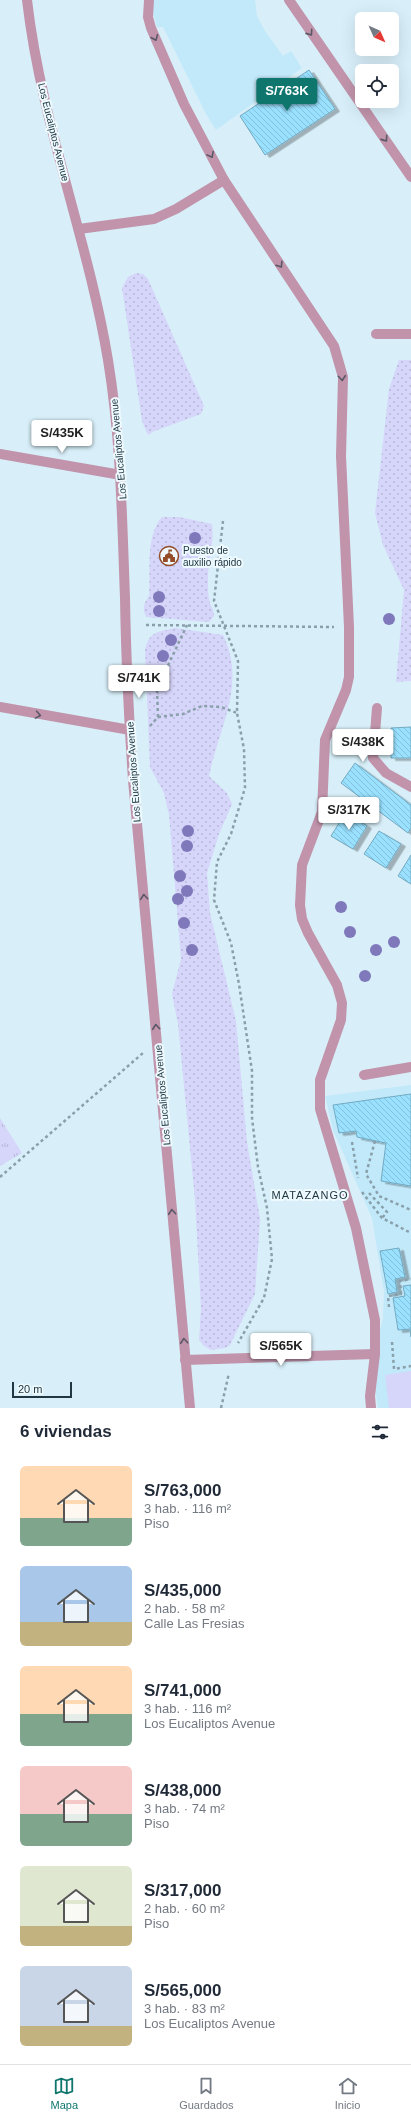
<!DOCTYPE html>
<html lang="es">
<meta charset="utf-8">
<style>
body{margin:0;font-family:Arial,sans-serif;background:#f2f2f3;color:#1f2937;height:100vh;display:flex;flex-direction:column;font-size:15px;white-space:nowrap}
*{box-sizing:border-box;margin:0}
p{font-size:13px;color:#747a83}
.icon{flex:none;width:22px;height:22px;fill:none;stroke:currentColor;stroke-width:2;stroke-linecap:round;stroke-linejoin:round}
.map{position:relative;height:1408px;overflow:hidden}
.side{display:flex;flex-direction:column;background:#fff;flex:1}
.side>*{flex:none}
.needle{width:26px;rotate:135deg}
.fabs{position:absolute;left:355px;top:12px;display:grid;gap:8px}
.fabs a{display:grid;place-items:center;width:44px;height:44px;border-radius:6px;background:#fff;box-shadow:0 4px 16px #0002;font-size:20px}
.scale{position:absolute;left:12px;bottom:10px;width:60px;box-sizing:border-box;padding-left:4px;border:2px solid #213842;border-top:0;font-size:11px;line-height:14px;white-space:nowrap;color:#213842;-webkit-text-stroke:3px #effaff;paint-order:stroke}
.price{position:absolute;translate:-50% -34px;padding:0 9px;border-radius:4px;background:#fff;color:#222;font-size:13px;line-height:26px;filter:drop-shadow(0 1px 2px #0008)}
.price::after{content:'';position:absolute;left:50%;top:24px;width:12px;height:9px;margin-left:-6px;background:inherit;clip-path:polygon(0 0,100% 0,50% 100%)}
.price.active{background:#0f766e;color:#fff}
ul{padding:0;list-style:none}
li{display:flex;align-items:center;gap:12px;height:100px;padding:0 20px}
li span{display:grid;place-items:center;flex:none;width:112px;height:80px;border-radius:6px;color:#555}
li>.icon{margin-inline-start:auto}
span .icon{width:48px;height:48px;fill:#fffc;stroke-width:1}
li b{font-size:17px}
h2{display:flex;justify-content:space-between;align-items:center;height:48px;padding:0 20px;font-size:17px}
.tab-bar{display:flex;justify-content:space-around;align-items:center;height:56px;border-top:1px solid #e0e1e3;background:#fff;font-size:11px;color:#747a83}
.tab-bar a{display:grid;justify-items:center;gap:2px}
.tab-bar .active{color:#0f766e}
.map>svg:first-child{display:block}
</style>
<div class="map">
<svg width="411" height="1408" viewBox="0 0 411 1408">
<defs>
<pattern id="grass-tufts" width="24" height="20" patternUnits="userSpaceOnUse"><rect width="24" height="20" fill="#d6d5fa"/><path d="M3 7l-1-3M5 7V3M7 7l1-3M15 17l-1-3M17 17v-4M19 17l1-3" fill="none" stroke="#b7b8d8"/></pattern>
<pattern id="park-dots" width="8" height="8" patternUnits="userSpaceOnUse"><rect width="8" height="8" fill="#d6d5fa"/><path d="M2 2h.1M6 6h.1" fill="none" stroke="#b7b8d8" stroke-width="1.8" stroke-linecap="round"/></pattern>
<pattern id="building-back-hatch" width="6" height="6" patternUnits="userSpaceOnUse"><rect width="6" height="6" fill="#99e1ff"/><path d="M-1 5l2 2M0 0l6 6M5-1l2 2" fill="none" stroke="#84c2dc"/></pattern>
<filter id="shadow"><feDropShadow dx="4.5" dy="2.5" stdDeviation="0" flood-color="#0004"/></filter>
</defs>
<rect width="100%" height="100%" fill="#d8eff9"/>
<!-- built -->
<g fill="#c2e9fa">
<path d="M153 0H255L257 16 265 31 283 56 291 51 302 68 216 130 206 114 163 27H157L153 13Z"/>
<path d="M411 1085V1408H378L374 1382 377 1342 383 1318 384 1292 372 1218 333 1130 325 1096Z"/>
</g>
<!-- grass -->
<path fill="url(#grass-tufts)" d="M0 1118 22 1153 0 1166Z"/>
<!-- park -->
<g fill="url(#park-dots)">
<path d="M136 273 143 274 148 279 204 406 201 414 152 432 149 435 147 433 142 421 122 288 128 277Z"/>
<path d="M399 360H411V681L396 682 404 590 383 545 375 513 389 389Z"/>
<path d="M162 517H179L212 524C215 544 207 563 208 583 208 588 208 594 209 599 210 605 214 610 214 616L209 622 146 617C142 608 144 603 149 596 151 571 145 536 162 517Z"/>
<path d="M175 628 223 635C247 684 219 727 209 776L227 793 232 804 219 834 207 873 210 913 236 1021 247 1142 260 1219 255 1294 230 1345 225 1348 211 1350 204 1346 199 1340 201 1308 195 1200 178 1024 172 994 181 959 169 815 164 793 150 767 145 650C149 631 158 632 175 628Z"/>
</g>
<!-- pitch -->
<path fill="#d6d5fa" d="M411 1371V1408H389L385 1375Z"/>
<!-- building -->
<g fill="url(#building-back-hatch)" stroke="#72aac2" filter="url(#shadow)">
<path d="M309 70 335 109 265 155 240 116Z"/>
<path d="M411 727V758H391V728Z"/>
<path d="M355 763 411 805V828L408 833 341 783Z"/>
<path d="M346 812 367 826 353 849 331 836Z"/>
<path d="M379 831 401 844 386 868 364 854Z"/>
<path d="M411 855V884L398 876Z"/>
<path d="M411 1094V1186L381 1181 386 1143 357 1137 356 1131 339 1133 333 1105Z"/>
<path d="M399 1248 405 1277 395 1279 397 1292 388 1294 380 1251Z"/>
<path d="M411 1285V1337L410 1329 398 1330 393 1298 405 1296 403 1286Z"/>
</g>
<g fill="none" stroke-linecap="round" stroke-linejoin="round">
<!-- path -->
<g stroke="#89a0aa" stroke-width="2.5" stroke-dasharray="3 3" stroke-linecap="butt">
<path d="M223 521 214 601 238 661 237 713 244 749 245 788 231 834 217 862 214 900 231 943 239 984 252 1071V1118L258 1167 267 1208 272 1259 264 1298 238 1343"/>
<path d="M146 625 334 627"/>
<path d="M158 717 183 714 202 706 221 707 237 713"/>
<path d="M150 726 158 717 157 689 187 625"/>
<path d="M375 1141 366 1174 379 1196 411 1210"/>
<path d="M352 1142 358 1178"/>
<path d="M0 1177 143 1053"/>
<path d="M362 1192 382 1218 411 1233"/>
<path d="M369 1193 387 1212 382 1218"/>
<path d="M389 1307 388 1296 401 1294 400 1281 411 1279"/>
<path d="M392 1342 394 1369 411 1366"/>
<path d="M221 1408 229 1373"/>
</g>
<!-- minor -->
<g stroke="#c194ab" stroke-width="10">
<path d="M27 0C41 123 88 239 108 360 121 439 122 518 125 598 126 659 129 720 133 780L190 1408"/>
<path d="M149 0 148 17 151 28 184 104 224 180 334 346 343 377 341 456 349 627V677L346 690 325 740 322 812 302 865 300 905 302 919 308 933 337 985 342 1003 341 1020 320 1080V1109L356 1228 375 1320V1354L370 1396 371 1408"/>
<path d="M289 0 411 177"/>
<path d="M79 229 154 219 176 209 224 180"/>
<path d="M376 334H411"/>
<path d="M0 454 121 475"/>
<path d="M0 707 130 730"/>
<path d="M377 708 373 758 386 773 411 787"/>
<path d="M364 1075 411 1067"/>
<path d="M185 1360 375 1354"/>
</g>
</g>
<!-- trees -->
<g fill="#7f78ba">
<circle cx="195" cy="538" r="6"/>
<circle cx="159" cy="597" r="6"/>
<circle cx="159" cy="611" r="6"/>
<circle cx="389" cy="619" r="6"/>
<circle cx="171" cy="640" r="6"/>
<circle cx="163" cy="656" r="6"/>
<circle cx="188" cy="831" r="6"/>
<circle cx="187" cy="846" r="6"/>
<circle cx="180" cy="876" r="6"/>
<circle cx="187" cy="891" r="6"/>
<circle cx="178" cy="899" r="6"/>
<circle cx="341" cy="907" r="6"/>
<circle cx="184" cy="923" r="6"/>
<circle cx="350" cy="932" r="6"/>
<circle cx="394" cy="942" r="6"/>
<circle cx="192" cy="950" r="6"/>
<circle cx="376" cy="950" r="6"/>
<circle cx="365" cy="976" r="6"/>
</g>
<!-- one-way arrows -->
<defs><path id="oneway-chevron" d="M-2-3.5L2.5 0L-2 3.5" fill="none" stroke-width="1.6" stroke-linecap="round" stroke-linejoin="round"/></defs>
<g stroke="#595867">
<use href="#oneway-chevron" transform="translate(310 33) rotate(55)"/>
<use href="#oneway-chevron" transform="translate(155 38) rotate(67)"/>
<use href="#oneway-chevron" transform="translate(385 139) rotate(55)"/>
<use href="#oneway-chevron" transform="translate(211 155) rotate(62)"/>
<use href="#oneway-chevron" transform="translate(280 265) rotate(57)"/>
<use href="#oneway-chevron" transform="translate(342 378) rotate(85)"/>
<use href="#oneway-chevron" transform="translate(38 715) rotate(10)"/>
<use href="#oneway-chevron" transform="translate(144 897) rotate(-95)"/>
<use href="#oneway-chevron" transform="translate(156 1027) rotate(-95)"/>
<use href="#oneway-chevron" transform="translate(172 1212) rotate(-95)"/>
<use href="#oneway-chevron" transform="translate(184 1341) rotate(-95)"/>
</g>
<!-- icons -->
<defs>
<symbol id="civic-ring" viewBox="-11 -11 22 22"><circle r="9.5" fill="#effaff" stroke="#944d28" stroke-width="1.5"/><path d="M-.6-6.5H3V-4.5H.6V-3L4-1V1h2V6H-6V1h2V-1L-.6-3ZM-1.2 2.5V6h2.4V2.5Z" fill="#944d28"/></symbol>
</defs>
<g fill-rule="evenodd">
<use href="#civic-ring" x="158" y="545" width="22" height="22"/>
</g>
<g text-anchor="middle" stroke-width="4" stroke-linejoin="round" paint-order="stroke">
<!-- street labels -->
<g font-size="10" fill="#213842" stroke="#effaff">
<text transform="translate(54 132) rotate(76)" y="4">Los Eucaliptos Avenue</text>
<text transform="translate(118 449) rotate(-95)" y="4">Los Eucaliptos Avenue</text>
<text transform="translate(133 772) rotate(-94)" y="4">Los Eucaliptos Avenue</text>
<text transform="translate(162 1095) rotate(-95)" y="4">Los Eucaliptos Avenue</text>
</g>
<!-- poi labels -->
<g font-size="10" fill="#213842" stroke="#effaff" text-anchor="start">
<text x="183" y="554">Puesto de<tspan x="183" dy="12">auxilio rápido</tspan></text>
</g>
<!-- neighbourhood labels -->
<g font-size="11" letter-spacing="1" fill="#213842" stroke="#effaff">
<text x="310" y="1199">MATAZANGO</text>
</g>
</g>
</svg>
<div class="fabs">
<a><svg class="needle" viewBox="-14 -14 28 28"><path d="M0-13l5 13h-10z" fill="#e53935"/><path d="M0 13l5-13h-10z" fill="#747a83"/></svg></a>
<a><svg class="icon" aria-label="locate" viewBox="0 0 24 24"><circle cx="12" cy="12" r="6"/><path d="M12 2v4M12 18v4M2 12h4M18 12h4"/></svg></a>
</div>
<div class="scale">20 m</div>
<b class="price active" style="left:287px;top:112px">S/763K</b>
<b class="price" style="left:62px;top:454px">S/435K</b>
<b class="price" style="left:139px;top:699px">S/741K</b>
<b class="price" style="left:363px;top:763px">S/438K</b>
<b class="price" style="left:349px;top:831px">S/317K</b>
<b class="price" style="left:281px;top:1367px">S/565K</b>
</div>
<section class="side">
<h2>6 viviendas<svg class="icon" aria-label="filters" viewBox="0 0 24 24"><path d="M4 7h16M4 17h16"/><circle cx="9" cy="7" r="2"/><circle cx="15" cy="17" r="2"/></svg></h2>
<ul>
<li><span style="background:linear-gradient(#ffd9b3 65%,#7fa58c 0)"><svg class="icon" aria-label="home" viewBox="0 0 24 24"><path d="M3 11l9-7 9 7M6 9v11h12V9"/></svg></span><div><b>S/763,000</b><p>3 hab. · 116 m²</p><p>Piso</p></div></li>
<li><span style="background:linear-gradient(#a9c7e8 70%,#c2b280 0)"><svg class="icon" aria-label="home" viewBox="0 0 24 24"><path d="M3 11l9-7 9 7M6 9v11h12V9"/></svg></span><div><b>S/435,000</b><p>2 hab. · 58 m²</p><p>Calle Las Fresias</p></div></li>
<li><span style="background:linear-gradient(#ffd9b3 60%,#7fa58c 0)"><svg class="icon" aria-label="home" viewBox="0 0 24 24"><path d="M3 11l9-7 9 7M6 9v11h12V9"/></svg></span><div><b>S/741,000</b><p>3 hab. · 116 m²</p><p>Los Eucaliptos Avenue</p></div></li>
<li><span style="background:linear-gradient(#f6c9c9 60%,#7fa58c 0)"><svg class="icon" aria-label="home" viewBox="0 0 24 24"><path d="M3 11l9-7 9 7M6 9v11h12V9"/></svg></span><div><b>S/438,000</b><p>3 hab. · 74 m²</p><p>Piso</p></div></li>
<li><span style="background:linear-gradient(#dfe7d0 75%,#c2b280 0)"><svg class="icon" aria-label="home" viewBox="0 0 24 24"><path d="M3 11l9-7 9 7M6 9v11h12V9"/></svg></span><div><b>S/317,000</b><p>2 hab. · 60 m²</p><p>Piso</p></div></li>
<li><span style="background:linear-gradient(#c9d6e8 75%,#c2b280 0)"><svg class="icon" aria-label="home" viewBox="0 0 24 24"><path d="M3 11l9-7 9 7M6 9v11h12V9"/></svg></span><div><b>S/565,000</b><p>3 hab. · 83 m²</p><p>Los Eucaliptos Avenue</p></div></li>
</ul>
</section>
<nav class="tab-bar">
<a class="active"><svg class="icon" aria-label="map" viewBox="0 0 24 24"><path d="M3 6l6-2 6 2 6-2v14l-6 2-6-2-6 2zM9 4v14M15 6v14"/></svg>Mapa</a>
<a><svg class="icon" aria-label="saved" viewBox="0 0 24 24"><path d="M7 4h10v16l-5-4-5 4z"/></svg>Guardados</a>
<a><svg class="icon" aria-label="home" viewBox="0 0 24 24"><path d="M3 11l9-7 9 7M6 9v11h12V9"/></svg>Inicio</a>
</nav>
